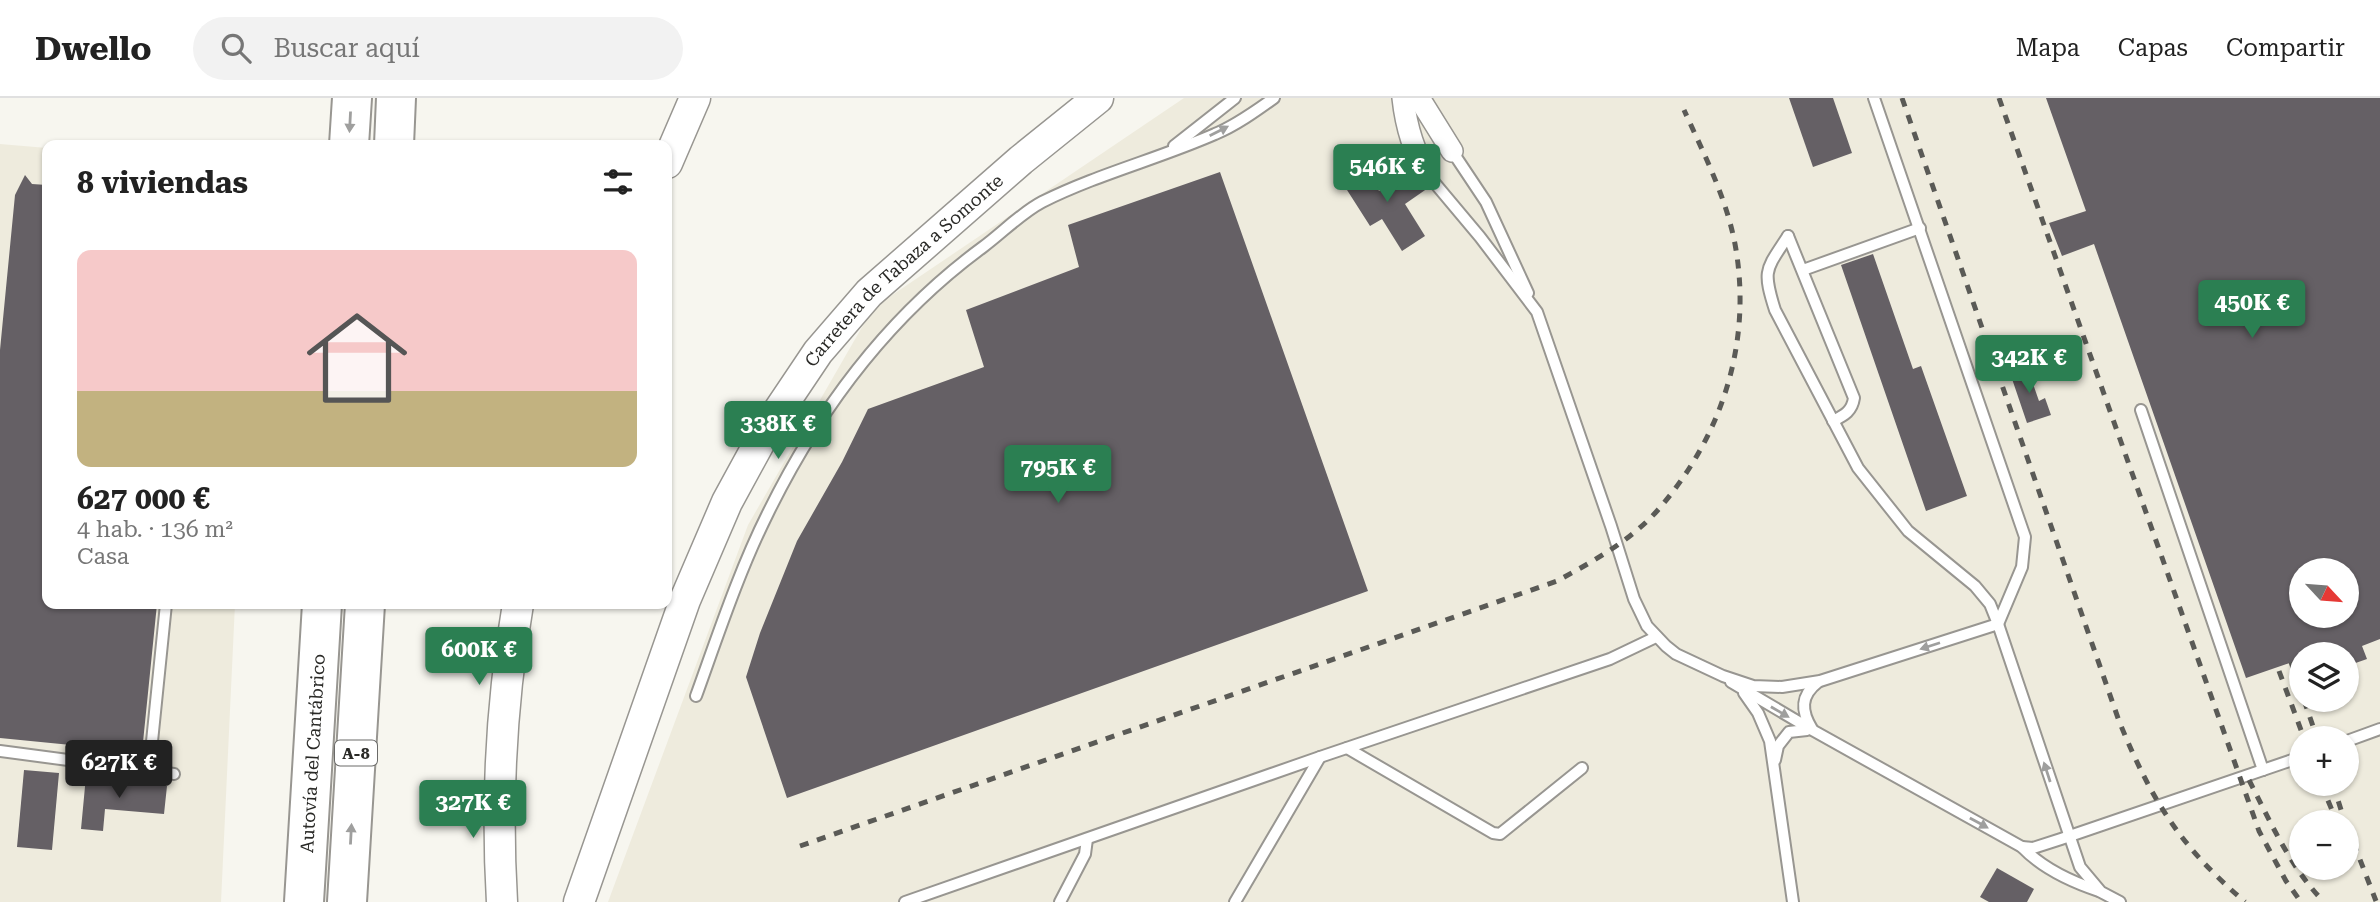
<!DOCTYPE html>
<html lang="es">
<meta charset="utf-8">
<style>
body{margin:0;font-family:"Roboto Serif",serif;background:#f2f2f2;color:#222;height:100vh;display:flex;flex-direction:column;font-size:26px;white-space:nowrap}
*{box-sizing:border-box;margin:0}
p{font-size:23px;color:#767676}
.icon{flex:none;width:38px;height:38px;fill:none;stroke:currentColor;stroke-width:2;stroke-linecap:round;stroke-linejoin:round}
.map{position:relative;flex:1;overflow:hidden}
.drawer{position:absolute;left:42px;top:42px;width:630px;height:469px;display:flex;flex-direction:column;background:#fff;border-radius:14px;box-shadow:0 2px 5px #0004}
.drawer>*{flex:none}
.needle{width:46px;rotate:116deg}
.buttons{position:absolute;left:2289px;top:460px;display:grid;gap:14px}
.buttons a{display:grid;place-items:center;width:70px;height:70px;border-radius:50%;background:#fff;box-shadow:0 2px 5px #0004;font-size:35px}
.price{position:absolute;translate:-50% -60px;padding:0 16px;border-radius:7px;background:#2b7f52;color:#fff;font-size:23px;line-height:46px;filter:drop-shadow(0 2px 4px #0008)}
.price::after{content:'';position:absolute;left:50%;top:42px;width:21px;height:16px;margin-left:-10px;background:inherit;clip-path:polygon(0 0,100% 0,50% 100%)}
.price.current{background:#222;color:#fff}
ul{padding:0;list-style:none}
li{display:grid;align-content:center;gap:14px;height:371px;padding:0 35px}
li span{display:grid;place-items:center;height:217px;border-radius:14px;color:#555}
li>.icon{margin-inline-start:auto}
span .icon{width:126px;height:126px;fill:#fffc;stroke-width:1}
li b{font-size:30px}
h2{display:flex;justify-content:space-between;align-items:center;height:84px;padding:0 35px;font-size:30px}
header{display:flex;align-items:center;gap:42px;box-sizing:border-box;height:98px;padding:0 35px;background:#fff;border-bottom:2px solid #e0e0e0}
header strong{font-size:33px}
nav{display:flex;gap:38px;margin-inline-start:auto;font-size:24px}
.search{width:490px;height:63px;background:#f2f2f2;display:flex;align-items:center;gap:18px;box-sizing:border-box;padding:0 24px;border-radius:38px;color:#767676;font-size:26px}
.map>svg:first-child{display:block}
</style>
<header>
<strong>Dwello</strong>
<div class="search"><svg class="icon" aria-label="search" viewBox="0 0 24 24"><circle cx="10" cy="10" r="6"/><path d="M15 15l6 6"/></svg>Buscar aquí</div>
<nav><a>Mapa</a><a>Capas</a><a>Compartir</a></nav>
</header>
<div class="map">
<svg width="2380" height="804" viewBox="0 0 2380 804">
<rect width="100%" height="100%" fill="#f7f6ef"/>
<!-- built -->
<g fill="#eeebdd" fill-rule="evenodd">
<path d="M1184 0H2380V804H608L748 427 873 210ZM2301 472H2347V518H2301ZM2301 556H2347V602H2301ZM2301 640H2347V686H2301ZM2301 724H2347V770H2301Z"/>
<path d="M0 46 47 50V506H235L221 804H0Z"/>
</g>
<!-- building -->
<g fill="#656065" fill-rule="evenodd">
<path d="M1789 0H1833L1852 55 1813 69Z"/>
<path d="M2046 0H2380V541L2362 548 2367 561 2347 568V556H2301V561L2246 580 2094 146 2062 158 2049 125 2086 113ZM2301 472H2347V518H2301Z"/>
<path d="M1363 66 1379 93 1408 74 1421 88 1428 90 1405 106 1425 138 1402 153 1382 121 1370 128 1340 81Z"/>
<path d="M1220 74 1368 493 787 700 746 579 760 535 797 443 842 364 868 311 984 269 966 212 1079 169 1068 127Z"/>
<path d="M25 77 32 86 47 87V506H157L142 654 0 640V252L15 97Z"/>
<path d="M1873 156 1913 271 1921 268 1967 398 1926 413 1841 167Z"/>
<path d="M2026 266 2039 303 2045 300 2051 317 2027 325 2009 272Z"/>
<path d="M24 672 59 675 52 752 17 749Z"/>
<path d="M86 678 167 688 164 716 105 711 103 733 81 731Z"/>
<path d="M1997 770 2034 791 2027 804H1989L1980 799Z"/>
</g>
<g fill="none" stroke-linecap="round" stroke-linejoin="round">
<defs>
<g id="lane">
<path d="M1874 0 2025 439 2022 469 1998 526"/>
<path d="M1174 48 1235 0"/>
<path d="M1452 53 1486 104 1528 195"/>
<path d="M1428 77 1480 139 1537 214 1611 428 1634 501 1647 528 1666 548 1676 556 1723 578 1753 588 1782 589 1820 583 1998 526 2080 769 2101 794 2120 804"/>
<path d="M1788 138C1766 172 1762 171 1775 212L1858 370 1908 433 1975 488 1990 506 1998 526"/>
<path d="M1788 138 1854 300C1852 313 1845 317 1833 323"/>
<path d="M1803 172 1920 130"/>
<path d="M2141 312 2263 672"/>
<path d="M1731 584 1814 633 2022 749C2042 770 2072 784 2099 793"/>
<path d="M1744 595 1758 615 1770 643 1793 804"/>
<path d="M696 598C718 537 739 473 768 415 819 311 889 218 983 149 1002 135 1021 115 1042 104 1098 76 1158 61 1215 36 1235 28 1256 13 1274 0"/>
<path d="M1812 631C1801 613 1800 598 1818 584"/>
<path d="M2347 643 2380 631"/>
<path d="M1347 650 1493 735 1500 736 1582 670"/>
<path d="M0 653 174 676"/>
<path d="M1775 662 1778 648 1789 634 1807 632"/>
<path d="M149 673 166 506"/>
<path d="M2022 749 2033 750 2061 741 2301 659"/>
<path d="M905 804 1320 659 1610 561 1656 539"/>
<path d="M1060 804 1085 756 1087 741"/>
<path d="M1235 804 1320 659"/>
</g>
<g id="street">
<path d="M1403 0C1406 28 1413 53 1428 77"/>
<path d="M1419 0 1452 53"/>
</g>
<g id="secondary">
<path d="M667 65 695 0"/>
<path d="M502 804C496 703 501 605 518 506"/>
<path id="s1" d="M579 804 685 502 727 404 769 327 818 254 869 195 1021 62 1098 0"/>
</g>
<g id="highway">
<path d="M349 47 352 0"/>
<path d="M394 47 396 0"/>
<path id="s2" d="M304 804 322 506"/>
<path d="M347 804 365 506"/>
</g>
</defs>
<!-- lane casing -->
<use href="#lane" stroke="#989691" stroke-width="14"/>
<!-- street casing -->
<use href="#street" stroke="#989691" stroke-width="24"/>
<!-- secondary casing -->
<use href="#secondary" stroke="#989691" stroke-width="33"/>
<!-- highway casing -->
<use href="#highway" stroke="#989691" stroke-width="42"/>
<!-- lane -->
<use href="#lane" stroke="#fff" stroke-width="10"/>
<!-- street -->
<use href="#street" stroke="#fff" stroke-width="21"/>
<!-- secondary -->
<use href="#secondary" stroke="#fff" stroke-width="30"/>
<!-- highway -->
<use href="#highway" stroke="#fff" stroke-width="38"/>
<!-- rail -->
<g stroke="#5a5a56" stroke-width="5" stroke-dasharray="9 9" stroke-linecap="butt">
<path d="M1902 0 2119 623C2152 703 2179 747 2245 804"/>
<path d="M1999 0 2259 733 2286 783 2301 804"/>
<path d="M2291 564 2301 594"/>
<path d="M2279 573 2304 640"/>
<path d="M2304 602 2317 640"/>
<path d="M2249 682C2271 725 2290 769 2324 804"/>
<path d="M2321 686 2337 724"/>
<path d="M2333 686 2342 715"/>
<path d="M2347 728 2376 803"/>
<path d="M800 748 1557 483C1592 464 1630 443 1657 413 1722 339 1753 244 1735 146 1726 99 1704 56 1684 12"/>
</g>
</g>
<!-- one-way arrows -->
<defs><path id="oneway-solid" d="M-6-.8H1V-3.2L6.5 0L1 3.2V.8H-6Z" transform="scale(1.75)"/></defs>
<g fill="#9f9f9e">
<use href="#oneway-solid" transform="translate(350 24) rotate(93)"/>
<use href="#oneway-solid" transform="translate(1219 33) rotate(-27)"/>
<use href="#oneway-solid" transform="translate(1930 548) rotate(162)"/>
<use href="#oneway-solid" transform="translate(1780 614) rotate(30)"/>
<use href="#oneway-solid" transform="translate(2047 674) rotate(-108)"/>
<use href="#oneway-solid" transform="translate(1979 725) rotate(29)"/>
<use href="#oneway-solid" transform="translate(351 736) rotate(-87)"/>
</g>
<g text-anchor="middle" stroke-width="7" stroke-linejoin="round" paint-order="stroke">
<!-- shield labels -->
<rect fill="#fff" stroke="#6a6a68" stroke-width="2" x="335" y="642.5" width="42" height="25" rx="5"/>
<g font-size="16" font-weight="bold" fill="#2a2a27">
<text x="356" y="661">A-8</text>
</g>
<!-- street labels -->
<g font-size="18" fill="#2a2a27" stroke="#fff">
<text dy="6" stroke="none"><textPath href="#s1" startOffset="721">Carretera de Tabaza a Somonte</textPath></text>
<text dy="6" stroke="none"><textPath href="#s2" startOffset="149">Autovía del Cantábrico</textPath></text>
</g>
</g>
</svg>
<div class="buttons">
<a><svg class="needle" viewBox="-14 -14 28 28"><path d="M0-13l5 13h-10z" fill="#e53935"/><path d="M0 13l5-13h-10z" fill="#767676"/></svg></a>
<a><svg class="icon" aria-label="layers" viewBox="0 0 24 24"><path d="M12 4l9 5-9 5-9-5zM3 14l9 5 9-5"/></svg></a>
<a>+</a>
<a>−</a>
</div>
<b class="price" style="left:1387px;top:106px">546K €</b>
<b class="price" style="left:2252px;top:242px">450K €</b>
<b class="price" style="left:2029px;top:297px">342K €</b>
<b class="price" style="left:778px;top:363px">338K €</b>
<b class="price" style="left:1058px;top:407px">795K €</b>
<b class="price" style="left:479px;top:589px">600K €</b>
<b class="price current" style="left:119px;top:702px">627K €</b>
<b class="price" style="left:473px;top:742px">327K €</b>
<section class="drawer">
<h2>8 viviendas<svg class="icon" aria-label="filters" viewBox="0 0 24 24"><path d="M4 7h16M4 17h16"/><circle cx="9" cy="7" r="2"/><circle cx="15" cy="17" r="2"/></svg></h2>
<ul>
<li><span style="background:linear-gradient(#f6c9c9 65%,#c2b280 0)"><svg class="icon" aria-label="home" viewBox="0 0 24 24"><path d="M3 11l9-7 9 7M6 9v11h12V9"/></svg></span><div><b>627 000 €</b><p>4 hab. · 136 m²</p><p>Casa</p></div></li>
</ul>
</section>
</div>
